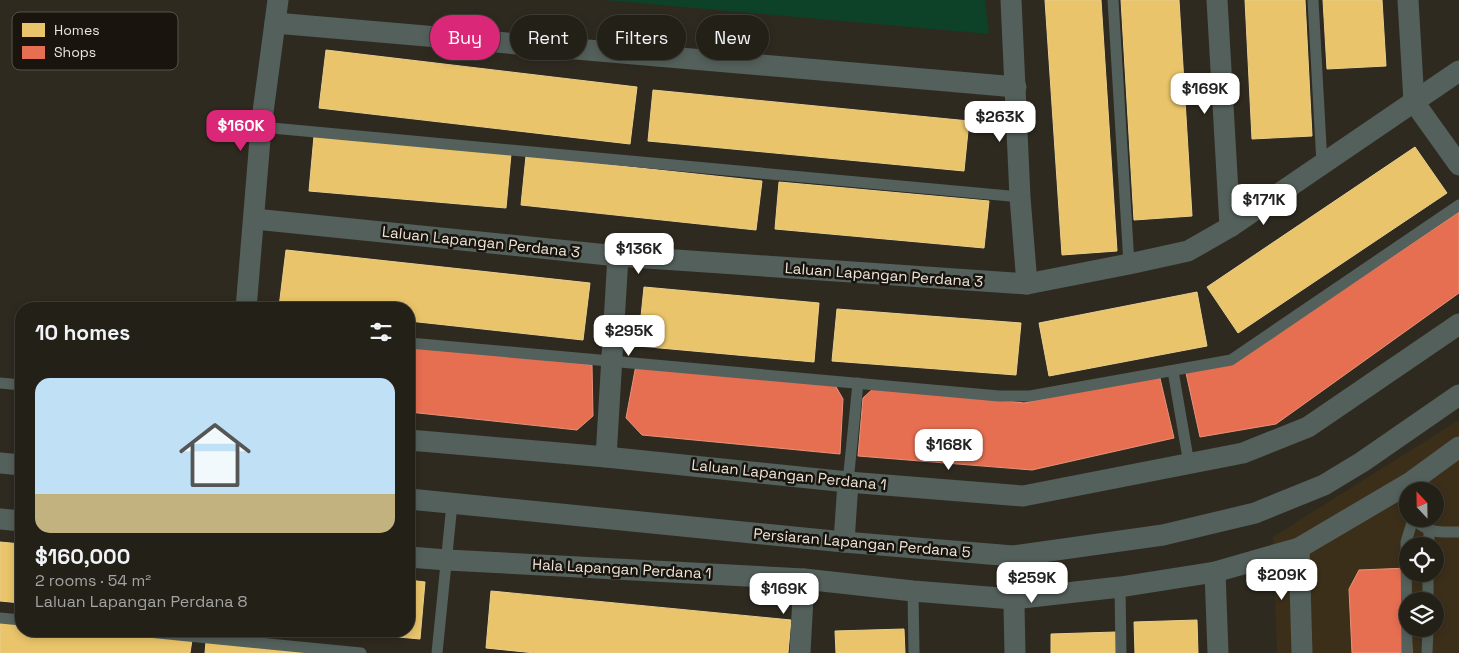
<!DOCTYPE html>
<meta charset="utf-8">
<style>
body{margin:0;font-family:"Space Grotesk",sans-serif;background:#2b2821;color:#f1f3f6;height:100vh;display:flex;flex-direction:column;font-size:19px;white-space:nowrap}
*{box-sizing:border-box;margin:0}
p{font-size:16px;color:#a3a3a2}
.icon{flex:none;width:28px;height:28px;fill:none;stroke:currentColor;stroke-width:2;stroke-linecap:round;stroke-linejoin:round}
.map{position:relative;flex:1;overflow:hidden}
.sheet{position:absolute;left:15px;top:302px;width:400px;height:335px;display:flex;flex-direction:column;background:#232018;border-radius:20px;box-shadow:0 2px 8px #0003,0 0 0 1px #403e37}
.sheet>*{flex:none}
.hud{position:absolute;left:430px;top:15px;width:475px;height:45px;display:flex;gap:10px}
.needle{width:32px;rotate:338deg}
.controls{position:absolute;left:1399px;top:482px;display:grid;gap:10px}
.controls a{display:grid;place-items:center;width:45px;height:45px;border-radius:50%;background:#232018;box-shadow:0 2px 8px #0003,0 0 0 1px #403e37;font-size:25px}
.price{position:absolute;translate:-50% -42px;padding:0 11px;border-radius:10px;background:#fff;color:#222;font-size:16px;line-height:32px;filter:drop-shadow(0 1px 2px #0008)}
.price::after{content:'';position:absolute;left:50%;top:30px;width:15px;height:11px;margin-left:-8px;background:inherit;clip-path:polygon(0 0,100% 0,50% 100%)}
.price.current{background:#db2777;color:#fff}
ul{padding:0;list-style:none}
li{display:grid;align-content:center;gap:10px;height:265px;padding:0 20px}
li+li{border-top:1px solid #403e37}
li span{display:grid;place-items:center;height:155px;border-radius:15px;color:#555}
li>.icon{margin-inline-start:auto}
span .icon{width:90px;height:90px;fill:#fffc;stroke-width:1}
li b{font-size:21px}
h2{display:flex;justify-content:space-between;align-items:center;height:60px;padding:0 20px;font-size:21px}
.tag{padding:0 18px;border-radius:22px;background:#232018;box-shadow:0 2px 8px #0003,0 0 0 1px #403e37;font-size:18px;line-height:45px}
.tag.current{background:#db2777;color:#fff}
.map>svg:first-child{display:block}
</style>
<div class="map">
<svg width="1459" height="653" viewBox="0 0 1459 653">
<rect width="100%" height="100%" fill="#2f2a20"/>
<!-- built -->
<path fill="#3c2f1a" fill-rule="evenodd" d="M1459 420V653H1277L1273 537ZM1408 491H1435V519H1408ZM1408 546H1435V574H1408ZM1408 601H1435V629H1408Z"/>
<!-- green -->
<path fill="#0d4128" d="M604 0H985L989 34Z"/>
<!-- homes -->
<g fill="#e9c46a" stroke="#eace8c">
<path d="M1045 0H1101L1117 251 1062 255Z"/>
<path d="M1121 0H1179L1192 216 1134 220Z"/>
<path d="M1245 0H1305L1312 136 1252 139Z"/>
<path d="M1323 0H1382L1386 66 1327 69Z"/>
<path d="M326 50 637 87 630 144 319 108Z"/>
<path d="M653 90 969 121 964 171 648 141Z"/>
<path d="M314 136 511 154 506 208 309 191Z"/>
<path d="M1415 147 1447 193 1238 333 1207 287Z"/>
<path d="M526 156 762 181 756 230 521 205Z"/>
<path d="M779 182 989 201 984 248 775 229Z"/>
<path d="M286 250 590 283 583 340 409 321V309H294L279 307Z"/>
<path d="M644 287 819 303 814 362 638 346Z"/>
<path d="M1197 292 1207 346 1049 376 1039 323Z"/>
<path d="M837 309 1021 323 1016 375 832 361Z"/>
<path d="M0 542 21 544V603L0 601Z"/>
<path d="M409 580 425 582 420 639 335 631H409Z"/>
<path d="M491 591 791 620 788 653H535L486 648Z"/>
<path d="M1197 620 1198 653H1135L1134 622Z"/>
<path d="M0 621 21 623V631H101L192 640 190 653H0Z"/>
<path d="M904 629 905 653H836L835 631Z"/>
<path d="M1116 632V653H1051V634Z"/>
<path d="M206 642 324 653H205Z"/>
</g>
<!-- shops -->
<g fill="#e76f51" stroke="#e8927a">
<path d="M1459 212V293L1276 424 1200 437 1186 373 1233 364Z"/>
<path d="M409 346 592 365 593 416 577 430 409 412Z"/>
<path d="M636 365 835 385 843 399 840 454 642 435 626 418Z"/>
<path d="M1159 374 1174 438 1032 470 858 456 863 398 876 386 1024 403Z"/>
<path d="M1408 568 1412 653H1352L1349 589 1359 570Z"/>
</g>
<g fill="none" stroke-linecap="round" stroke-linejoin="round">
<!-- service -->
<g stroke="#54605b" stroke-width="11">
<path d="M1113 0 1129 264"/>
<path d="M1313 0 1322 164"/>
<path d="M261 127 1020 197"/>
<path d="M409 343 999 396H1030L1231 360 1459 205"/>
<path d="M1173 371 1189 464"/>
<path d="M0 383 21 385"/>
<path d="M848 482 858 383"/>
<path d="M1414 519C1429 534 1439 532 1459 532"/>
<path d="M1429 546V530"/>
<path d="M1120 587 1121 653"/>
<path d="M913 591 914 653"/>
<path d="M1428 601V574"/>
<path d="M0 618 21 620"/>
<path d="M138 631 361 653"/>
<path d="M437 653 452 504"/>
<path d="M1407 653 1406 542 1413 519"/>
<path d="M1427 653 1428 629"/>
</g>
<!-- minor -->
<g stroke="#54605b" stroke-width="21">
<path d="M1011 0 1020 197 1027 284"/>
<path d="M1217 0 1230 227"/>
<path d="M1408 0 1414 102 1459 165"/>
<path d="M275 23 1016 87"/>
<path d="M254 219 618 256 1027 284 1129 264 1188 251 1230 227 1459 71"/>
<path d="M246 309 261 127 278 0"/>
<path d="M409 440 606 457 848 482 1023 496 1243 453 1308 427 1459 324"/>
<path d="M606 457 618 256"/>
<path d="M0 463 21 465"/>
<path d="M409 499 844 542 1013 556 1163 535 1255 513 1324 485 1362 462 1459 395"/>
<path d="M0 519 21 521"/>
<path d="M844 542 848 482"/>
<path d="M1299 548 1302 653"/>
<path d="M1013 556 1015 653"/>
<path d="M409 557 447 560 804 579 913 591 1013 599 1120 587 1215 572 1299 548 1411 482 1459 447"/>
<path d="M1215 572 1218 653"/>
<path d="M800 653 804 579"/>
</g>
</g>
<g text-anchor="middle" stroke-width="5" stroke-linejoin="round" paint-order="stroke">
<!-- street labels -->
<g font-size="15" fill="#ece5da" stroke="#19140d">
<text transform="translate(481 242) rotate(6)" y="5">Laluan Lapangan Perdana 3</text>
<text transform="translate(884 275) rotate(4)" y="5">Laluan Lapangan Perdana 3</text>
<text transform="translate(789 475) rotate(6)" y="5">Laluan Lapangan Perdana 1</text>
<text transform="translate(862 543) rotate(5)" y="5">Persiaran Lapangan Perdana 5</text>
<text transform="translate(622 569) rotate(3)" y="5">Hala Lapangan Perdana 1</text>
</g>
</g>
<!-- legend -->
<rect x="12" y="12" width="166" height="58" rx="8" fill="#19140d" stroke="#58534a" stroke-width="1"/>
<rect x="22" y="23" width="23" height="14" fill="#e9c46a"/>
<rect x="22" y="46" width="23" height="13" fill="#e76f51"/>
<g font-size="14" fill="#ece5da">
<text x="54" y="35">Homes</text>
<text x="54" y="57">Shops</text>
</g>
</svg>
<div class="controls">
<a><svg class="needle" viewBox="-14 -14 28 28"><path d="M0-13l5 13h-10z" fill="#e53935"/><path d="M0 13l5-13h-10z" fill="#a3a3a2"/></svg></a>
<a><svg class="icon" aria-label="locate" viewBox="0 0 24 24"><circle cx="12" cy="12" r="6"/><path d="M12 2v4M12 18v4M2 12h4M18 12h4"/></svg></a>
<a><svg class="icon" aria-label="layers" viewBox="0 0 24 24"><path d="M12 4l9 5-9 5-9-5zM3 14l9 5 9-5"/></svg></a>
</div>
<b class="price" style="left:1205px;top:115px">$169K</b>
<b class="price" style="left:1000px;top:143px">$263K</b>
<b class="price current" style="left:241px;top:152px">$160K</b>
<b class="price" style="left:1264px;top:226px">$171K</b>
<b class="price" style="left:639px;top:275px">$136K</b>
<b class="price" style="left:629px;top:357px">$295K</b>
<b class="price" style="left:949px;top:471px">$168K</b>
<b class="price" style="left:1282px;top:601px">$209K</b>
<b class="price" style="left:1032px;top:604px">$259K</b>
<b class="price" style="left:784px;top:615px">$169K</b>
<div class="hud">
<a class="tag current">Buy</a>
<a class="tag">Rent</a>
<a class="tag">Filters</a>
<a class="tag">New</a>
</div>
<section class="sheet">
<h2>10 homes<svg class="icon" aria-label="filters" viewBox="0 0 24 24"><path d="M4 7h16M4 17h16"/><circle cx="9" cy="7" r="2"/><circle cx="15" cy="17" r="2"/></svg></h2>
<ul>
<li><span style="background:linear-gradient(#bfe0f5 75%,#c2b280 0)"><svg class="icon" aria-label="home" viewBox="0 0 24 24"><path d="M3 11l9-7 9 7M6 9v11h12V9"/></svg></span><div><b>$160,000</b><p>2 rooms · 54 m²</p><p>Laluan Lapangan Perdana 8</p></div></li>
</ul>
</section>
</div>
